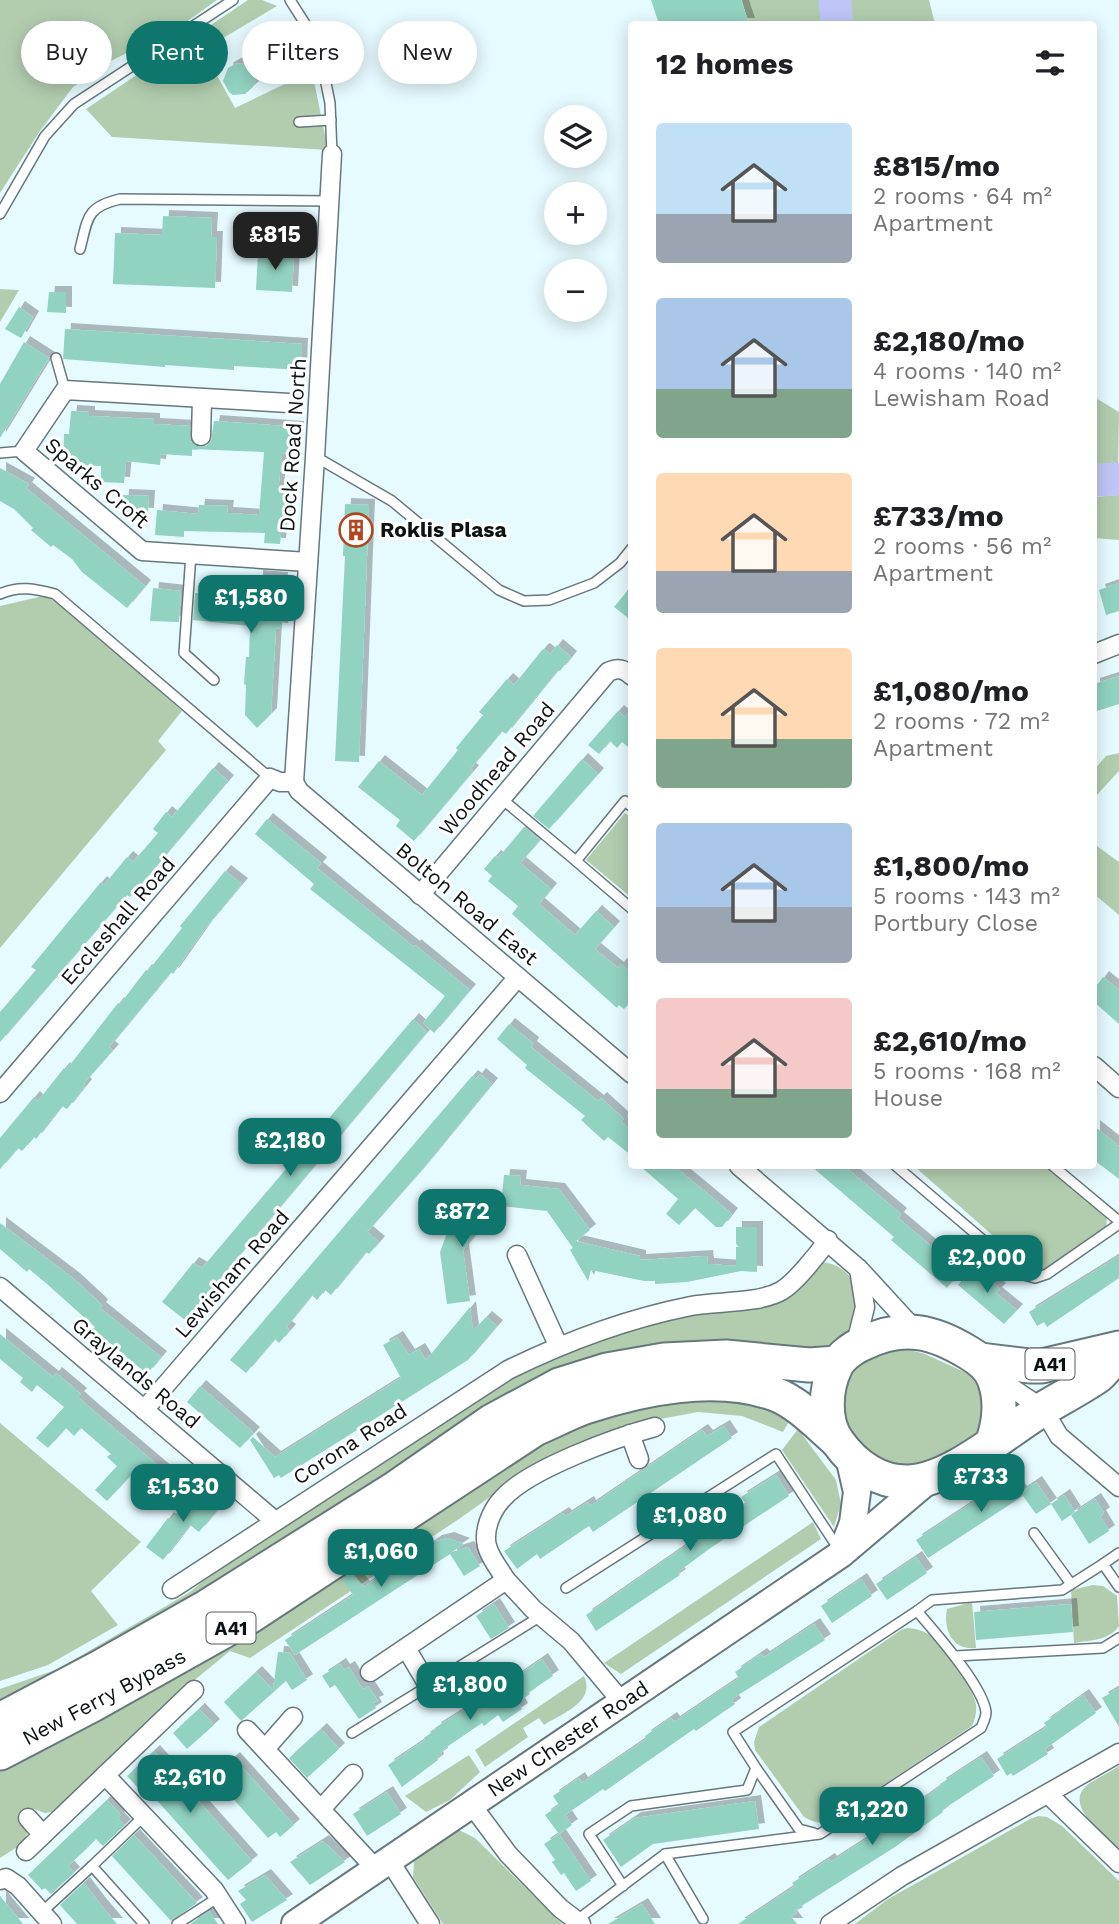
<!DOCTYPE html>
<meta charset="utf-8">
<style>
body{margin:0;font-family:"Work Sans",sans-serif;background:#f2f2f2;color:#202124;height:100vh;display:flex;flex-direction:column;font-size:26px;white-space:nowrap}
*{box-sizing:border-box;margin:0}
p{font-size:23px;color:#757577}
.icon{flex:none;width:38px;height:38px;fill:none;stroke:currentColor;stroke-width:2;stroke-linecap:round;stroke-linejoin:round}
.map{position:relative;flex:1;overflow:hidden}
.panel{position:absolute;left:628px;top:21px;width:469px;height:1148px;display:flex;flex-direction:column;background:#fff;border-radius:7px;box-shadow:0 4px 18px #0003}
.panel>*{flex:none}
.guide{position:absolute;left:21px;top:21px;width:502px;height:63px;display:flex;gap:14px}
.buttons{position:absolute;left:544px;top:105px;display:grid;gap:14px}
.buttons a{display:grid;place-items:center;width:63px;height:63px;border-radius:50%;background:#fff;box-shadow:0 4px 18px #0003;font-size:35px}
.price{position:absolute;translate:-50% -60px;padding:0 16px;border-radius:14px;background:#0f766e;color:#fff;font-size:23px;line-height:46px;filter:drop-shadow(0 2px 4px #0008)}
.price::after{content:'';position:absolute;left:50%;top:42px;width:21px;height:16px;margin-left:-10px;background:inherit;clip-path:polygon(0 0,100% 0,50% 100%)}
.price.current{background:#222;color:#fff}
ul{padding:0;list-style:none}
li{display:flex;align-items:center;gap:21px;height:175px;padding:0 28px}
li span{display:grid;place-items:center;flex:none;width:196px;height:140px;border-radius:7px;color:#555}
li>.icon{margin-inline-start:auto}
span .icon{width:84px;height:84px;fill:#fffc;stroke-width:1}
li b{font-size:30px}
h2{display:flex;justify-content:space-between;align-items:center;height:84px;padding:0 28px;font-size:30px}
.chip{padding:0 24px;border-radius:32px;background:#fff;box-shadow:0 4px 18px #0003;font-size:24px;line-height:63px}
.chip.current{background:#0f766e;color:#fff}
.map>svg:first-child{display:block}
</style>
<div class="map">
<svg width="1119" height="1924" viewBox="0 0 1119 1924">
<defs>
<filter id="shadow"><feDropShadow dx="6" dy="-6" stdDeviation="0" flood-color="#0004"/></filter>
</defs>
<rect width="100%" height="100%" fill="#e6fbff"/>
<!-- green -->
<g fill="#b1cdae">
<path d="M0 0H217L182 25 107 63 73 87 40 131 0 193Z"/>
<path d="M248 0H262L277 6 203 50 235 108 312 71 328 150 112 137 86 109Z"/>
<path d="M742 0H826L829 24H749Z"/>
<path d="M847 0H929L935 24H850Z"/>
<path d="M0 289 19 290 0 322Z"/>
<path d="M1094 397 1119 412 1118 466 1094 470Z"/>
<path d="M1119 495V540L1094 538V497Z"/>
<path d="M43 596 58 602 182 711 158 741 166 750 0 948V606Z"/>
<path d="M1119 753V771L1094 798V770L1106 756Z"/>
<path d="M625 813 632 818V898L586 860Z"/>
<path d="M1094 844 1119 862V915L1094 894Z"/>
<path d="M914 1166H1047L1107 1217 1106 1229 1041 1272 1033 1271Z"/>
<path d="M822 1262C856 1266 867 1300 852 1329 847 1339 838 1345 829 1352L395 1477 0 1709V1689L58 1669 190 1592 209 1576 497 1384 562 1352 615 1332 720 1310Z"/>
<path d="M903 1348 925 1354 982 1380 989 1392 979 1437 931 1464 891 1470 845 1434C845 1422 841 1407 843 1395 846 1365 878 1352 903 1348Z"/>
<path d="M707 1396 770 1408 791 1418 783 1432 742 1416 698 1412 655 1420 514 1480 459 1519 250 1658 230 1651 191 1683 58 1811 45 1813 34 1809 21 1821 27 1833 25 1842 0 1858V1766L474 1481 582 1421 644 1404Z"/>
<path d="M0 1423 141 1542 91 1591 118 1625 48 1665 0 1681Z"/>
<path d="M798 1429 836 1480 841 1504 834 1527 782 1450Z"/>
<path d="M813 1522 821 1539 621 1674 604 1663Z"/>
<path d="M1093 1585 1103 1586 1117 1596 1119 1626C1108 1641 1091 1640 1074 1643L1071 1590Z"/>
<path d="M972 1602 976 1648C952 1651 943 1629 947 1609Z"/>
<path d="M907 1628C924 1628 943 1642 954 1654 958 1658 976 1700 976 1705 977 1713 975 1719 972 1726L834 1818C823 1824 815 1824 804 1817L755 1750 754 1742 759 1727 901 1630Z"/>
<path d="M584 1676C596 1702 563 1713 544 1725L539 1718 523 1728 528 1737 485 1767 475 1750Z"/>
<path d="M469 1755 480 1772 450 1800 426 1812 405 1796Z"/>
<path d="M1119 1766V1850C1106 1837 1065 1807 1085 1787 1094 1779 1109 1773 1119 1766Z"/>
<path d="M1038 1816 1047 1817 1062 1826 1119 1881V1924H855L888 1899 1030 1819Z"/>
<path d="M459 1830 475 1838 562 1924H443L413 1877 414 1862 419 1852Z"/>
</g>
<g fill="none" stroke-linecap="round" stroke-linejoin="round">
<!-- river -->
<g stroke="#bfc5f6" stroke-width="33">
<path d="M835 0 837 24"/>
<path d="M1094 480 1119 479"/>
</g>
</g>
<!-- building -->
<g fill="#92d2c1" filter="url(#shadow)">
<path d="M651 0H741L749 24H659Z"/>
<path d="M275 36 285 38 295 49 296 64 292 71 279 78H271L258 73 253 87 245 94 233 95 229 92 223 81 228 68 235 64 254 63 255 50 259 44 268 37Z"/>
<path d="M163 216 212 218 211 237H217L215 288 113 284 115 233 162 235Z"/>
<path d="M258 253 294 255 292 292 256 290Z"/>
<path d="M49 292H66V313L47 312Z"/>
<path d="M19 307 33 317 21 338 5 329Z"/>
<path d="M65 329 302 344 301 370 234 366V370L165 365V367L63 359Z"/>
<path d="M24 342 49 358 0 438V384Z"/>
<path d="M71 411 89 412V416L154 419V424L190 426 191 441 200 447 206 446 211 441 214 421 298 427 296 454 282 453 278 491 287 492 285 523H282L280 544 264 543 265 533 184 531V537L155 535 157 510 198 514 199 505 228 506 227 513 259 515 264 452 192 449V456L161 454 160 465 126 461 124 483 101 482V466L63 465 64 434H69Z"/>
<path d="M0 468 29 484 26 488 145 586 127 608 82 572 72 559 53 545 51 547 31 530 33 528 14 509 0 501Z"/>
<path d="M123 495 149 496 148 514 122 512Z"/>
<path d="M345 504 369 505 359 762 335 761 345 556H343Z"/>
<path d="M257 576 282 578 281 602H283L282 629 276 628 271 714 257 728 245 715 246 685 244 684 246 657H249L250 626 193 620 195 593 227 595 228 589H257Z"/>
<path d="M1119 583V611L1106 615 1099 590Z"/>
<path d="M632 585V621L614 607Z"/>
<path d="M153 588 181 591 179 622 150 621Z"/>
<path d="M557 645 571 657 560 671 558 670 506 734 502 731 470 769 473 771 414 841 396 826 400 820 358 787 379 761 422 795 458 750 456 748 483 715 479 712 507 679 514 685 542 650 544 649 550 654Z"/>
<path d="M1119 676V704L1094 712V684Z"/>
<path d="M632 708V750L622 742 617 748 610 741 599 754 588 745 618 711 625 717Z"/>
<path d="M582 759 598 774 549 829 533 816Z"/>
<path d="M213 768 228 781 130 897 127 895 112 912 0 1042V1012L36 970 31 967 101 882 104 885 127 857 133 862 158 833 153 829 166 812 172 817Z"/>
<path d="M267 819 321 863 317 868 414 947 415 945 470 990 434 1033 423 1023 445 996 310 889 314 884 255 834Z"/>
<path d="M524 827 540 840 520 863 551 889 539 904 575 935 596 911 614 927 595 949 618 968 621 964 632 974V1001L624 1009 619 1005 617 1008 512 914 518 906 488 881 492 876 484 869 495 856 498 858Z"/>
<path d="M225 871 242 884 206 927 173 974 171 972 109 1047 113 1050 84 1083 86 1085 67 1109 62 1106 36 1139 34 1137 22 1151 18 1148 0 1169V1138L34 1097 38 1101 64 1068 66 1070 118 1003 120 1004 146 970 148 971 182 928 180 926Z"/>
<path d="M1103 977 1119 990V1024L1094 1002V989Z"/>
<path d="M413 1019 427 1032 185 1320 162 1302 193 1263 202 1268Z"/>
<path d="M509 1024 533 1043 531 1047 598 1101 601 1098 624 1119 621 1122 632 1131V1156L608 1137 604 1141 581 1120 585 1116 525 1068 527 1065 497 1039Z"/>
<path d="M480 1074 492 1084 420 1172 367 1232 379 1242 369 1254 366 1252 331 1295 325 1290 317 1300 312 1295 286 1327 290 1330 279 1343 275 1339 246 1373 230 1360 472 1076 476 1079Z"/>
<path d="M1094 1126 1119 1146V1179L1094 1160Z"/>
<path d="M640 1166H674L732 1214 722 1227H716L695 1208 679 1225 666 1214 678 1199Z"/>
<path d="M811 1166H844L901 1214 898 1218 961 1271 947 1288 891 1240 894 1237Z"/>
<path d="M504 1175 521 1176 520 1185 559 1189 590 1230 576 1241 640 1256V1260L707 1256 708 1264 736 1266V1247H739L736 1244V1227H757V1272L741 1271 687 1282 655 1284V1281H644L591 1270 588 1281 570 1250 573 1248 547 1211 501 1206Z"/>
<path d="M477 1195 495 1212 463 1250 470 1301 447 1304 440 1252 447 1233 445 1231Z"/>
<path d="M0 1223 74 1279 102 1305 100 1308 161 1357 147 1374 93 1329 95 1327 47 1284 29 1269 27 1272 0 1249Z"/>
<path d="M1119 1256V1278L1047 1327 1044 1322 1037 1326 1029 1312Z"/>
<path d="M978 1269 1000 1289 996 1293 1017 1310 1004 1324 958 1285 970 1271 974 1274Z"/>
<path d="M470 1307 473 1331 486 1317 497 1326 468 1360 281 1478 279 1475 274 1478 250 1440 253 1437 275 1457 401 1378 383 1345 397 1337 409 1355 419 1349 426 1360Z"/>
<path d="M0 1334 53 1377 56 1373 68 1383 81 1394 78 1397 95 1412 167 1473 153 1489 134 1472 107 1501 95 1490 117 1466 107 1457 111 1454 81 1428 74 1436 66 1428 48 1448 36 1438 64 1407 37 1385 32 1392 20 1382 23 1378 0 1359Z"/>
<path d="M200 1386 254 1433 240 1448 187 1402Z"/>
<path d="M724 1426 732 1438 593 1532 589 1526 540 1559 537 1554 517 1569 504 1551 563 1513 566 1516 588 1502 590 1506 702 1430 707 1436Z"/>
<path d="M776 1475 789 1496 712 1547 678 1572 680 1575 596 1631 586 1615 746 1504 741 1497Z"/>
<path d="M1011 1477 1021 1492 1036 1482 1051 1504 1036 1514 1023 1496 928 1558 916 1540Z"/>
<path d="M196 1489 219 1508 199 1532 190 1525 163 1560 146 1547 168 1518 171 1520Z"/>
<path d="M1064 1495 1075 1512 1062 1521 1051 1504Z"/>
<path d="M1095 1499 1104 1513 1100 1516 1109 1531 1089 1544 1071 1515Z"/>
<path d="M448 1538 464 1544 452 1552 468 1547 480 1566 464 1576 450 1554 295 1655 285 1640 353 1595 342 1579 352 1573 364 1587 413 1553 415 1556 436 1541Z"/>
<path d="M916 1557 927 1573 887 1600 876 1584Z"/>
<path d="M861 1579 872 1596 832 1623 821 1606Z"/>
<path d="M494 1604 509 1628 491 1639 476 1616Z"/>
<path d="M1071 1604 1073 1632 976 1640 974 1612Z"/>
<path d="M814 1624 825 1640 732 1699 735 1704 696 1731 694 1729 605 1791 603 1789 565 1815 572 1825 559 1834 591 1881 576 1891 564 1873 561 1875 552 1862 555 1860 544 1844 559 1834 545 1815 559 1805 553 1796 579 1778 582 1783 646 1739 645 1736 671 1718 674 1722 739 1678 735 1672 761 1654 764 1657Z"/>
<path d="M278 1652 290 1653 307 1680 292 1690 286 1681 241 1721 224 1702 256 1672 273 1690Z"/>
<path d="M542 1659 553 1676 529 1692 530 1694 518 1702 522 1709 503 1722 498 1715 484 1726 482 1723 441 1751 442 1754 437 1757 438 1760 402 1787 388 1765 425 1740 424 1738 436 1729 435 1728 477 1702 478 1703Z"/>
<path d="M340 1664 344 1670 349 1667 360 1685 364 1689 368 1686 378 1701 373 1703 376 1708 359 1719 335 1685 330 1688 322 1676Z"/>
<path d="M1119 1688V1727L1102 1698Z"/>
<path d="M1083 1695 1096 1713 1045 1749 1048 1754 1013 1776 1011 1773 1007 1776 997 1759 1047 1727 1044 1723Z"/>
<path d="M199 1709 214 1725 187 1749 173 1733Z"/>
<path d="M321 1729 339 1749 307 1778 289 1758Z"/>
<path d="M154 1751 252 1861 228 1880 146 1788 142 1792 127 1776Z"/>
<path d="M981 1757 994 1776 942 1810 943 1812 895 1847 795 1910 797 1913 791 1916 797 1924H738L795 1886 792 1883 829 1859 831 1862 891 1823 890 1822 941 1786 940 1784Z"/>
<path d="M234 1758 294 1825 280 1837 276 1832 268 1838 213 1776Z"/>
<path d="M387 1792 401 1814 367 1836 353 1814Z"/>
<path d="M107 1800 121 1815 118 1818 125 1825 103 1846 96 1839 82 1853 68 1866 74 1873 51 1894 45 1888 42 1890 28 1875Z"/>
<path d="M755 1801 759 1829 653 1844 621 1867 603 1840 635 1818Z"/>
<path d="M134 1835 197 1903 171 1921 112 1856Z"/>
<path d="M323 1841 345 1862 310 1885 290 1862Z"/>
<path d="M265 1875 287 1900 252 1922 240 1904 246 1900 238 1891Z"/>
<path d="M84 1883 100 1904 117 1924H77L60 1905Z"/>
<path d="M0 1896 23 1924H0Z"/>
<path d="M642 1904 655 1924H608Z"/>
<path d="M209 1911 218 1924H190Z"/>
</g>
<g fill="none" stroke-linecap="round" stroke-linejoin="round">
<defs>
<g id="lane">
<path d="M290 0 318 44 330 103 332 154"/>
<path d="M299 122 331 120"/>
<path d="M0 214 45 136 74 104 233 0"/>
<path d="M80 249C88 218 86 207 120 199L330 201"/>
<path d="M56 358 65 390"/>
<path d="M0 453 24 451"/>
<path d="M316 457 392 501 499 590 524 601 549 600 594 583 620 563 632 548"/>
<path d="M191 554 184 653 214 680"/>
<path d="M0 594C19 585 36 589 55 594L270 778"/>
<path d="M502 799 576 861"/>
<path d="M632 807 625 801 576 861 632 909"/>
<path d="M896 1166 1024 1275 1035 1278 1047 1274 1119 1224"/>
<path d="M1053 1166 1119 1221"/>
<path d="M1034 1533 1071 1584"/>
<path d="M1119 1553 1103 1564 1119 1587"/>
<path d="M566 1588 776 1454 838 1548"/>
<path d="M917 1611 932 1600 1062 1590 1103 1564"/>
<path d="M956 1656 1103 1648 1119 1638"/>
<path d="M352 1733 541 1616"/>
<path d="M756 1768 799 1829 814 1833"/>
<path d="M144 1816 92 1866 144 1924"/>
<path d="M665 1854 703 1919"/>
<path d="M42 1912 92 1866"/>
<path d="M577 1920 665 1854 820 1834 981 1728C983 1723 986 1718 986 1712 983 1686 934 1631 917 1611L733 1732 756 1768 747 1790 631 1806 589 1834 623 1886"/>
<path d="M177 1924 219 1897"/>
</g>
<g id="street">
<path d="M289 403 65 390 24 451 142 551 308 562"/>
<path d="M201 436 202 399"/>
<path d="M1094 654 1119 644"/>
<path d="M294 782 315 457 332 154"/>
<path d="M420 895 608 672C618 667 624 669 632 676"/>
<path d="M1094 1066 1119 1088"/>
<path d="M0 1093 270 778 280 782H294L299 791 632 1074"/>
<path d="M739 1166 859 1269 916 1331"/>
<path d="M517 1255 558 1345"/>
<path d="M0 1287 275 1521"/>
<path d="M855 1347 865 1307 859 1269"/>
<path d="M997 1378 1043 1409 1059 1436 1119 1487"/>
<path d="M144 1410 518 977"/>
<path d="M630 1434 639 1459"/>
<path d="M506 1580C499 1568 485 1552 486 1537 486 1523 494 1507 503 1498 529 1469 617 1437 655 1427"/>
<path d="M172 1589 508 1370C567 1341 626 1319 691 1306 717 1301 758 1304 781 1291 795 1283 818 1254 828 1240"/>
<path d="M406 1648 428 1685"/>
<path d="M370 1672 506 1580 533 1609 571 1641 622 1702"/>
<path d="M247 1730 376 1869"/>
<path d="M265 1749 293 1717"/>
<path d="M105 1775 214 1890 236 1924"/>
<path d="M1048 1794 1119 1863"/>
<path d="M471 1804 508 1854 560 1908 581 1924"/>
<path d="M321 1809 353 1774"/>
<path d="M28 1818 43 1835"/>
<path d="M26 1851 194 1690"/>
<path d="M389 1860 430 1924"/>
<path d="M0 1880 6 1878 18 1886 52 1924"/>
<path d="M830 1924 902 1876 1119 1753"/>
</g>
<g id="secondary">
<path d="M842 1552 853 1523 857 1492 849 1457"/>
<path d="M295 1924 841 1554 932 1477"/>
</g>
<g id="highway">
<path d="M980 1360 1030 1366H1042L1119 1348"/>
<path d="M993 1441C1000 1420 1002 1400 994 1379 990 1367 979 1359 969 1353 933 1331 904 1324 864 1343 854 1347 841 1356 836 1366 825 1388 823 1422 838 1442 855 1466 880 1483 909 1482 953 1480 1006 1431 1043 1409 1061 1398 1081 1388 1098 1376 1106 1369 1112 1360 1119 1352"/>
<path d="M0 1720 100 1667 208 1606 394 1489 492 1421 559 1385 607 1370 664 1360 726 1357 809 1365 837 1363"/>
<path d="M0 1753 92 1705 249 1617 535 1429C552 1422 568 1413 585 1407 642 1388 716 1373 775 1394 798 1403 817 1423 835 1439"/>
</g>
</defs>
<!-- lane casing -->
<use href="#lane" stroke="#66787c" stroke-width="12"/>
<!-- street casing -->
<use href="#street" stroke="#66787c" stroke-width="21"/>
<!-- secondary casing -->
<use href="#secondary" stroke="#66787c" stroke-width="30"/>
<!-- highway casing -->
<use href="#highway" stroke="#66787c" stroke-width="37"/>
<!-- lane -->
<use href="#lane" stroke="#fff" stroke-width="9"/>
<!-- street -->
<use href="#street" stroke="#fff" stroke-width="18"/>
<!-- secondary -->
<use href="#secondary" stroke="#fff" stroke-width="26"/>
<!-- highway -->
<use href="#highway" stroke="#fff" stroke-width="33"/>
</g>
<!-- icons -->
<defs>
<symbol id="building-ring" viewBox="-11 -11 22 22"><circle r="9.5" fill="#fff" stroke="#af4821" stroke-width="1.5"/><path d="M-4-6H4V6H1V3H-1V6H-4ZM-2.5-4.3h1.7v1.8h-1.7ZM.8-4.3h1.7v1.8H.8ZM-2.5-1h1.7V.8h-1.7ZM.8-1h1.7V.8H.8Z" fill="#af4821"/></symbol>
</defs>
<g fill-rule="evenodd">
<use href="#building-ring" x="337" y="511" width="38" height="38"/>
</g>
<g text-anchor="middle" stroke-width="6" stroke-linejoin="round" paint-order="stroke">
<!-- shield labels -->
<g fill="#fff" stroke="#54595a" stroke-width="2">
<rect x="1025.5" y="1348.5" width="49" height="31" rx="5"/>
<rect x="206.5" y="1612.5" width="49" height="31" rx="5"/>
</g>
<g font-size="19" font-weight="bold" fill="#0b1214">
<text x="1050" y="1371">A41</text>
<text x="231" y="1635">A41</text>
</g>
<!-- street labels -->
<g font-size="21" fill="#0b1214" stroke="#fff">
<text transform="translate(293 445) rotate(-86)" y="7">Dock Road North</text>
<text transform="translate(97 483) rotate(40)" y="7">Sparks Croft</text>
<text transform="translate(497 769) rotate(-50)" y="7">Woodhead Road</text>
<text transform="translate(467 904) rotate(40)" y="7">Bolton Road East</text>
<text transform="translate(118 921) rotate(-49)" y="7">Eccleshall Road</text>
<text transform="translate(232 1274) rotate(-49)" y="7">Lewisham Road</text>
<text transform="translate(136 1373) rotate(40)" y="7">Graylands Road</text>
<text transform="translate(350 1444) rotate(-33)" y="7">Corona Road</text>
<text transform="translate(104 1697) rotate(-28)" y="7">New Ferry Bypass</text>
<text transform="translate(568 1739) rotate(-34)" y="7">New Chester Road</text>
</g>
<!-- poi labels -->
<g font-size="21" font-weight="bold" fill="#0b1214" stroke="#fff" text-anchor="start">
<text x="380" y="537">Roklis Plasa</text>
</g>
</g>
</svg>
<div class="buttons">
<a><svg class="icon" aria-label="layers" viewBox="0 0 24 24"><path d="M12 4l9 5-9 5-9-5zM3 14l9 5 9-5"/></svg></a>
<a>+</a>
<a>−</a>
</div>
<b class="price current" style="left:275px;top:272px">£815</b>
<b class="price" style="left:251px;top:635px">£1,580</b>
<b class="price" style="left:290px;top:1178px">£2,180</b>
<b class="price" style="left:462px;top:1249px">£872</b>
<b class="price" style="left:987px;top:1295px">£2,000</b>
<b class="price" style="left:981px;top:1514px">£733</b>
<b class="price" style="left:183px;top:1524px">£1,530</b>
<b class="price" style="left:690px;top:1553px">£1,080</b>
<b class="price" style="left:381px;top:1589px">£1,060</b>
<b class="price" style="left:470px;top:1722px">£1,800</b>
<b class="price" style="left:190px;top:1815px">£2,610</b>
<b class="price" style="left:872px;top:1847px">£1,220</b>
<div class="guide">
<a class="chip">Buy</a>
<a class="chip current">Rent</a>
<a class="chip">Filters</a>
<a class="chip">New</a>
</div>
<section class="panel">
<h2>12 homes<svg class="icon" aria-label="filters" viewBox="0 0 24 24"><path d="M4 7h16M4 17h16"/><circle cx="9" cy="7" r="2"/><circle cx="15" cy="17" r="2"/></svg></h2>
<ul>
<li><span style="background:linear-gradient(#bfe0f5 65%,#9aa5b1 0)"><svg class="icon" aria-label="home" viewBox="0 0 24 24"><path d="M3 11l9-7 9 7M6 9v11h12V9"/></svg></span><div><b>£815/mo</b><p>2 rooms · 64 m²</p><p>Apartment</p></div></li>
<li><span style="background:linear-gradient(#a9c7e8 65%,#7fa58c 0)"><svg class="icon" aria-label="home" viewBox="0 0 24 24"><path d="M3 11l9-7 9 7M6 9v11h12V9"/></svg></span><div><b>£2,180/mo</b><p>4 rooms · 140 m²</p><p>Lewisham Road</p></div></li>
<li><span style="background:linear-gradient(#ffd9b3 70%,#9aa5b1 0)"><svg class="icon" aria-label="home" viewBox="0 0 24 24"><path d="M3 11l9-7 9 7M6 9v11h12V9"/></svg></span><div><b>£733/mo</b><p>2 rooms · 56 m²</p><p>Apartment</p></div></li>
<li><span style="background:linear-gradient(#ffd9b3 65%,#7fa58c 0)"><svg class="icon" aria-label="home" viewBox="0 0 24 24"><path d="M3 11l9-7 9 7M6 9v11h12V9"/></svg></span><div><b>£1,080/mo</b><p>2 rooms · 72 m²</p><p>Apartment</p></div></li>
<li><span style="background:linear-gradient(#a9c7e8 60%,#9aa5b1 0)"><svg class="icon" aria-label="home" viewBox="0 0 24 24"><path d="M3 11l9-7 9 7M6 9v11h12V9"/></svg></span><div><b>£1,800/mo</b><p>5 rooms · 143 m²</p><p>Portbury Close</p></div></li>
<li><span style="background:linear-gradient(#f6c9c9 65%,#7fa58c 0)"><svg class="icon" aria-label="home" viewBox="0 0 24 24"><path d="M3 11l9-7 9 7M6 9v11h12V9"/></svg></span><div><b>£2,610/mo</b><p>5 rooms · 168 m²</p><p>House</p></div></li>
</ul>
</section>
</div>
